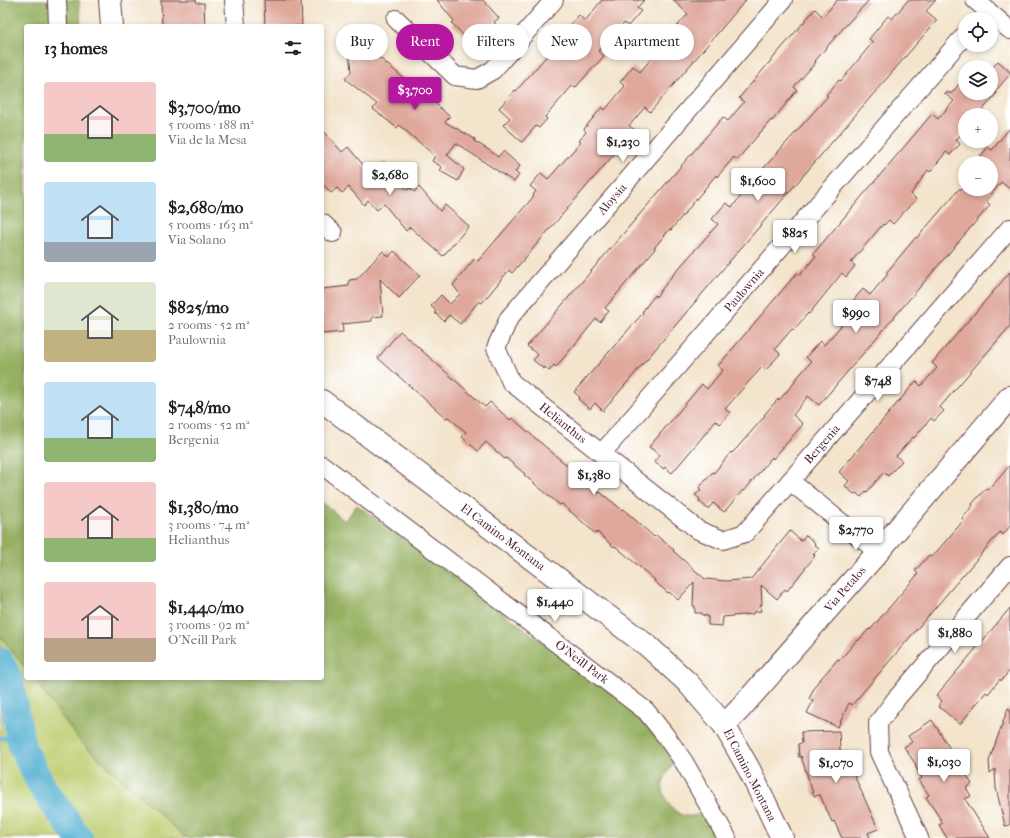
<!DOCTYPE html>
<meta charset="utf-8">
<style>
body{margin:0;font-family:"IM FELL French Canon",serif;background:#f6f6f6;color:#202124;height:100vh;display:flex;flex-direction:column;font-size:15px;white-space:nowrap}
*{box-sizing:border-box;margin:0}
p{font-size:13px;color:#757577}
.icon{flex:none;width:22px;height:22px;fill:none;stroke:currentColor;stroke-width:2;stroke-linecap:round;stroke-linejoin:round}
.map{position:relative;flex:1;overflow:hidden}
.side{position:absolute;left:24px;top:24px;width:300px;height:656px;display:flex;flex-direction:column;background:#fff;border-radius:4px;box-shadow:0 2px 6px #0003}
.side>*{flex:none}
.guide{position:absolute;left:336px;top:24px;width:380px;height:36px;display:flex;gap:8px}
.controls{position:absolute;left:958px;top:12px;display:grid;gap:8px}
.controls a{display:grid;place-items:center;width:40px;height:40px;border-radius:50%;background:#fff;box-shadow:0 2px 6px #0003;font-size:20px}
.price{position:absolute;translate:-50% -34px;padding:0 9px;border-radius:4px;background:#fff;color:#222;font-size:13px;line-height:26px;filter:drop-shadow(0 1px 2px #0008)}
.price::after{content:'';position:absolute;left:50%;top:24px;width:12px;height:9px;margin-left:-6px;background:inherit;clip-path:polygon(0 0,100% 0,50% 100%)}
.price.selected{background:#b5179e;color:#fff}
ul{padding:0;list-style:none}
li{display:flex;align-items:center;gap:12px;height:100px;padding:0 20px}
li span{display:grid;place-items:center;flex:none;width:112px;height:80px;border-radius:4px;color:#555}
li>.icon{margin-inline-start:auto}
span .icon{width:48px;height:48px;fill:#fffc;stroke-width:1}
li b{font-size:17px}
h2{display:flex;justify-content:space-between;align-items:center;height:48px;padding:0 20px;font-size:17px}
.chip{padding:0 14px;border-radius:18px;background:#fff;box-shadow:0 2px 6px #0003;font-size:14px;line-height:36px}
.chip.selected{background:#b5179e;color:#fff}
.map>svg:first-child{display:block}
</style>
<div class="map">
<svg width="1010" height="838" viewBox="0 0 1010 838">
<rect width="100%" height="100%" fill="#fff"/>
<filter id="ink" filterUnits="userSpaceOnUse"><feTurbulence type="fractalNoise" baseFrequency=".025" numOctaves="2"/><feDisplacementMap in="SourceGraphic" scale="8" xChannelSelector="R" yChannelSelector="G"/><feConvolveMatrix kernelMatrix="1 2 1 2 8 2 1 2 1" color-interpolation-filters="sRGB"/></filter>
<filter id="wash" filterUnits="userSpaceOnUse"><feTurbulence type="fractalNoise" baseFrequency=".012" numOctaves="4" result="noise"/><feDisplacementMap in="SourceGraphic" scale="16" xChannelSelector="R" yChannelSelector="G"/><feGaussianBlur stdDeviation="0.9" result="paint"/><feColorMatrix in="noise" values="0 0 0 0 0 0 0 0 0 0 0 0 0 0 0 0 0 1.4 0 .05"/><feComposite in="paint" operator="in"/></filter>
<g filter="url(#wash)">
<rect width="100%" height="100%" fill="#f3e4cb"/>
<!-- green -->
<path fill="#bdcd6f" stroke="#84764d" d="M0 635 26 669V678H33L81 742 186 838H0Z"/>
<!-- forest -->
<g fill="#96b062" stroke="#706846">
<path d="M0 0H79L81 26H26V669L0 635Z"/>
<path d="M322 502 345 521 357 505 643 716 675 761C671 768 665 775 663 783 661 796 673 814 686 816 692 817 699 814 705 813L717 838H186L81 742 33 678H322Z"/>
</g>
<g fill="none" stroke-linecap="round" stroke-linejoin="round">
<!-- stream -->
<path stroke="#54b0d2" stroke-width="4.5" d="M0 738H7L22 747"/>
<!-- river -->
<path stroke="#54b0d2" stroke-width="28" d="M0 661 10 682 22 747 44 790 79 838"/>
</g>
<g id="blocks">
<!-- building -->
<g fill="#dfa89b">
<path d="M161 0H196L197 3H204L205 26H162Z"/>
<path d="M264 0H301L302 26H265Z"/>
<path d="M437 0H483L499 18 494 22 496 25 482 37 477 30 467 39 452 23 454 21Z"/>
<path d="M602 0H644L637 8 641 11 628 26 624 23 618 31 616 30 598 51 604 56 575 88 572 86 545 117 547 119 539 128 536 126 522 142 503 125 510 118 499 108 515 90 516 91 565 35 563 33 579 15 585 21Z"/>
<path d="M673 0H746L650 112 645 107 629 126 635 130 512 273 509 270 482 303 479 301 460 324 449 315 444 321 435 313 436 311 431 306 441 295 450 304 460 294 453 285 475 258 478 261 534 196 533 195 536 191 530 186 541 173 548 179 581 142 579 141 586 132 584 129 602 107 605 110 625 86 620 82 633 66 640 72 673 34 671 33 688 14Z"/>
<path d="M837 0H869L837 35 815 61 816 62 794 87 797 90 772 121 771 120 737 160 734 157 717 177 716 175 671 230 670 229 654 248 655 249 605 308 609 311 600 322 596 319 556 367 554 365 549 371 545 367 544 369 533 360 538 355 527 346 723 117 728 121 744 102 739 98 815 9 823 17Z"/>
<path d="M908 0H936L926 11 937 20 729 262 603 411 595 403 590 409 578 399 580 397 574 392 643 313 642 312 655 295 656 297 671 277 718 224 712 219 726 203 732 207 746 190 747 191 765 170 763 169 828 96 826 95 839 80 841 81 873 42 869 39 888 16 892 19Z"/>
<path d="M352 30 368 43V48L407 81 408 79 426 93 425 94 450 117 445 122 475 139 474 141 489 150 498 157 503 151 520 166 515 172 519 175 514 182 456 143 447 155 464 169 458 181 440 171 442 167 432 161 435 156 399 125 397 128 373 109 377 104 345 79 351 72 349 51 340 44Z"/>
<path d="M998 61 1010 72V74L994 93H997L978 115H965V130L956 140 960 144 950 155 946 152 930 172 928 170 911 194 916 199 893 224 889 220 884 225 883 224 851 262 855 266 846 277 842 273 809 314 808 313 794 330 792 329 775 349 780 354 766 370 762 367 745 386 725 409 730 413 720 424 716 421 672 473 665 467 664 469 654 462 660 455 649 447 702 384 707 389 723 370 718 366 779 294 797 273 800 275 816 256 813 254 932 114 938 119 954 101 944 93H952L965 76V93H991V70Z"/>
<path d="M1010 128V189L1001 182 986 201 990 205 819 405 808 396 793 415 803 424 773 459 772 457 744 491 743 490 724 512 713 503 708 509 699 501 700 499 695 495 701 490 699 488 713 472 714 473 731 452 732 453 737 448 765 416 764 415 778 399 779 400 795 382 794 381 811 362 806 357 820 341 824 345 857 308 851 303 863 289 870 295 888 274 886 273 916 237 917 238 959 189H991V163H981L983 161 979 158 988 147 992 150Z"/>
<path d="M322 129 342 152 348 147 371 174 384 162 407 190 410 188 414 192 419 187 440 211 445 205 469 226 443 256 410 227 406 231 384 204 377 210 368 200 364 205 349 187 342 193 337 188 331 193 322 183Z"/>
<path d="M383 251 389 257 394 251 420 275 399 298 380 279 383 316 372 317V321L342 324 343 332 322 334V289L349 286V280L357 279Z"/>
<path d="M1010 272V326L940 407 944 411 934 421 931 418 914 438 913 437 896 456 902 461 888 476 884 472 867 492 866 491 861 497 856 493 854 494 845 486 849 481 839 472 916 381 921 386 937 368 932 363Z"/>
<path d="M400 331 485 407 490 402 510 420 512 418 599 493 600 492 622 510 623 509 654 537 656 535 674 550 673 551 705 579 726 581 751 579 790 531 801 541 806 535 815 543 814 544 819 548 813 555 815 556 787 591 785 589 777 599 761 585 762 605H760L761 611 753 612V614L723 617 722 626 708 625V616L702 615V613H695V606H693L694 582 678 600 669 592 668 593 654 581 655 580 615 546 614 547 597 532 596 534 562 504 560 505 524 475 525 474 506 458 505 459 486 442 478 451 462 437 466 432 448 417 446 418 378 358Z"/>
<path d="M1010 465V526L1003 535 1000 532 852 705 849 703 838 727 807 713 813 701 809 699 816 684 838 659 840 660 857 640 858 641 869 629 870 630 918 574 915 571 929 555 932 557 963 521 962 519 973 505 972 504 986 488 989 490Z"/>
<path d="M1010 608V670L1001 681 1000 679 988 694 986 692 960 724 938 706 942 701 936 696Z"/>
<path d="M1008 708 1010 709V825L1005 826 996 788 995 769 990 773 989 761Z"/>
<path d="M932 720 972 784 966 788 971 796 965 799 990 838H947L939 825 943 823 926 797 929 795 919 780 922 778 915 766 916 765 904 747 912 742 908 736Z"/>
<path d="M839 731 840 749 847 769 851 768 878 829 868 833 870 838H842L834 821 832 822 820 795 814 796 801 756 799 757 798 744 802 743 801 732Z"/>
</g>
</g>
</g>
<g filter="url(#ink)">
<use href="#blocks" fill-opacity="0" stroke="#633d43" stroke-width="1"/>
<g fill="none" stroke-linecap="round" stroke-linejoin="round">
<defs>
<g id="street">
<path d="M57 0 58 26"/>
<path d="M234 0 236 26"/>
<path d="M783 0 509 318 496 348 511 382 698 530 723 540 745 533 1010 228"/>
<path d="M975 0 1010 30"/>
<path d="M396 19 455 76 477 79 493 70 554 0"/>
<path d="M322 223 333 233"/>
<path d="M602 453 965 35"/>
<path d="M322 465 646 711 665 735 684 762 727 838"/>
<path d="M790 481 878 552"/>
<path d="M919 838 879 752 878 723 896 699 1010 566"/>
</g>
<g id="secondary">
<path d="M110 0 112 26"/>
<path d="M322 401 649 647 688 683 724 725 750 771 782 838"/>
<path d="M724 725 739 710 878 552 1010 397"/>
</g>
</defs>
<!-- street casing -->
<use href="#street" stroke="#633d43" stroke-width="20"/>
<!-- secondary casing -->
<use href="#secondary" stroke="#633d43" stroke-width="24"/>
<!-- street -->
<use href="#street" stroke="#fff" stroke-width="18"/>
<!-- secondary -->
<use href="#secondary" stroke="#fff" stroke-width="22"/>
</g>
</g>
<g text-anchor="middle" stroke-width="3" stroke-linejoin="round" paint-order="stroke">
<!-- street labels -->
<g font-size="12" fill="#4a1f2b" stroke="#fff">
<text transform="translate(612 199) rotate(-49)" y="4">Aloysia</text>
<text transform="translate(744 290) rotate(-49)" y="4">Paulownia</text>
<text transform="translate(563 423) rotate(39)" y="4">Helianthus</text>
<text transform="translate(822 444) rotate(-49)" y="4">Bergenia</text>
<text transform="translate(503 537) rotate(37)" y="4">El Camino Montana</text>
<text transform="translate(845 589) rotate(-49)" y="4">Via Petalos</text>
<text transform="translate(582 662) rotate(37)" y="4">O'Neill Park</text>
<text transform="translate(750 775) rotate(63)" y="4">El Camino Montana</text>
</g>
</g>
</svg>
<div class="controls">
<a><svg class="icon" aria-label="locate" viewBox="0 0 24 24"><circle cx="12" cy="12" r="6"/><path d="M12 2v4M12 18v4M2 12h4M18 12h4"/></svg></a>
<a><svg class="icon" aria-label="layers" viewBox="0 0 24 24"><path d="M12 4l9 5-9 5-9-5zM3 14l9 5 9-5"/></svg></a>
<a>+</a>
<a>−</a>
</div>
<b class="price selected" style="left:415px;top:111px">$3,700</b>
<b class="price" style="left:623px;top:163px">$1,230</b>
<b class="price" style="left:390px;top:196px">$2,680</b>
<b class="price" style="left:758px;top:202px">$1,600</b>
<b class="price" style="left:795px;top:254px">$825</b>
<b class="price" style="left:856px;top:334px">$990</b>
<b class="price" style="left:878px;top:402px">$748</b>
<b class="price" style="left:594px;top:496px">$1,380</b>
<b class="price" style="left:856px;top:551px">$2,770</b>
<b class="price" style="left:555px;top:623px">$1,440</b>
<b class="price" style="left:955px;top:654px">$1,880</b>
<b class="price" style="left:944px;top:783px">$1,030</b>
<b class="price" style="left:836px;top:784px">$1,070</b>
<div class="guide">
<a class="chip">Buy</a>
<a class="chip selected">Rent</a>
<a class="chip">Filters</a>
<a class="chip">New</a>
<a class="chip">Apartment</a>
</div>
<section class="side">
<h2>13 homes<svg class="icon" aria-label="filters" viewBox="0 0 24 24"><path d="M4 7h16M4 17h16"/><circle cx="9" cy="7" r="2"/><circle cx="15" cy="17" r="2"/></svg></h2>
<ul>
<li><span style="background:linear-gradient(#f6c9c9 65%,#8fb573 0)"><svg class="icon" aria-label="home" viewBox="0 0 24 24"><path d="M3 11l9-7 9 7M6 9v11h12V9"/></svg></span><div><b>$3,700/mo</b><p>5 rooms · 188 m²</p><p>Via de la Mesa</p></div></li>
<li><span style="background:linear-gradient(#bfe0f5 75%,#9aa5b1 0)"><svg class="icon" aria-label="home" viewBox="0 0 24 24"><path d="M3 11l9-7 9 7M6 9v11h12V9"/></svg></span><div><b>$2,680/mo</b><p>5 rooms · 163 m²</p><p>Via Solano</p></div></li>
<li><span style="background:linear-gradient(#dfe7d0 60%,#c2b280 0)"><svg class="icon" aria-label="home" viewBox="0 0 24 24"><path d="M3 11l9-7 9 7M6 9v11h12V9"/></svg></span><div><b>$825/mo</b><p>2 rooms · 52 m²</p><p>Paulownia</p></div></li>
<li><span style="background:linear-gradient(#bfe0f5 70%,#8fb573 0)"><svg class="icon" aria-label="home" viewBox="0 0 24 24"><path d="M3 11l9-7 9 7M6 9v11h12V9"/></svg></span><div><b>$748/mo</b><p>2 rooms · 52 m²</p><p>Bergenia</p></div></li>
<li><span style="background:linear-gradient(#f6c9c9 70%,#8fb573 0)"><svg class="icon" aria-label="home" viewBox="0 0 24 24"><path d="M3 11l9-7 9 7M6 9v11h12V9"/></svg></span><div><b>$1,380/mo</b><p>3 rooms · 74 m²</p><p>Helianthus</p></div></li>
<li><span style="background:linear-gradient(#f6c9c9 70%,#b9a48a 0)"><svg class="icon" aria-label="home" viewBox="0 0 24 24"><path d="M3 11l9-7 9 7M6 9v11h12V9"/></svg></span><div><b>$1,440/mo</b><p>3 rooms · 92 m²</p><p>O'Neill Park</p></div></li>
</ul>
</section>
</div>
